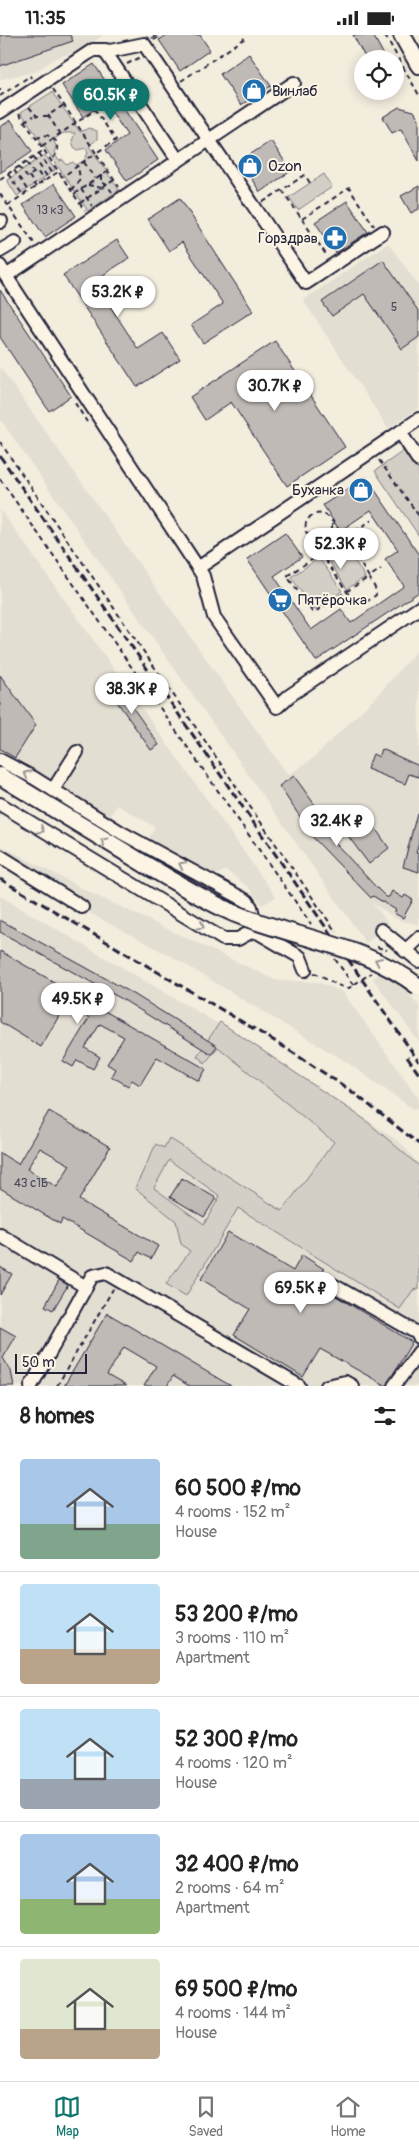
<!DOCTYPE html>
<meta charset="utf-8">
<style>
body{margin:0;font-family:Pangolin,sans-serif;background:#f6f6f6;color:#222;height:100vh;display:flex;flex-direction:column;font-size:19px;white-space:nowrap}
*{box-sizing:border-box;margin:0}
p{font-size:16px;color:#767676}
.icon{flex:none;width:28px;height:28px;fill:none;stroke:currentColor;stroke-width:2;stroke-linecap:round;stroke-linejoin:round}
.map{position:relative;height:1351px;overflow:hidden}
.side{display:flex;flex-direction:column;background:#fff;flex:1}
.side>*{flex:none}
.fabs{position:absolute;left:354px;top:15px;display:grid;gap:10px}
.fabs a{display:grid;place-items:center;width:50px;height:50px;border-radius:50%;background:#fff;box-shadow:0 2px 12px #0003;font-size:25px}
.scale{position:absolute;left:15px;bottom:12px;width:72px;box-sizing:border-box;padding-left:5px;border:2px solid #22223b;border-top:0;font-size:14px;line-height:18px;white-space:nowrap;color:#22223b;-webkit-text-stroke:4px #fcf5e5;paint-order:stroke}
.price{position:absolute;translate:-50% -42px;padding:0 11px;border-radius:18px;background:#fff;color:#222;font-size:16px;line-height:32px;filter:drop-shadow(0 1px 2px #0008)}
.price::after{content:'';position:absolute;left:50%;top:30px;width:15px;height:11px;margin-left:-8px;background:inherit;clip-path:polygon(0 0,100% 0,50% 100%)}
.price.active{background:#0f766e;color:#fff}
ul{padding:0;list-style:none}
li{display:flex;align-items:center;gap:15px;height:125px;padding:0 20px}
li+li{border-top:1px solid #e0e0e0}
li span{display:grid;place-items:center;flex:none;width:140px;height:100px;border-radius:5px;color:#555}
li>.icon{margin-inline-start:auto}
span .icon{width:60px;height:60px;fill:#fffc;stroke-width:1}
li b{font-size:21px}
h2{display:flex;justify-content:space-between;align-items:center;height:60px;padding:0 20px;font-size:21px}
.status{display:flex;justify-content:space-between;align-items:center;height:35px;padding:0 25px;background:#fff;direction:ltr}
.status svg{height:14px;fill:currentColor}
.tabs{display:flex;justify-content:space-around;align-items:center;height:70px;border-top:1px solid #e0e0e0;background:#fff;font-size:14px;color:#767676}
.tabs a{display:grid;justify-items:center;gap:2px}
.tabs .active{color:#0f766e}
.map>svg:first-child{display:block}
</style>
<div class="status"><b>11:35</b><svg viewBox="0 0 49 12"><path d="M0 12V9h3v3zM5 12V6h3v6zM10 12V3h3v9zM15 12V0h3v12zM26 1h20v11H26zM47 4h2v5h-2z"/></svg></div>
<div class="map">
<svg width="419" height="1351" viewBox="0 0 419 1351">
<rect width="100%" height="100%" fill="#f3edde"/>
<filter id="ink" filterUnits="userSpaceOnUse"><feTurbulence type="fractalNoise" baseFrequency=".02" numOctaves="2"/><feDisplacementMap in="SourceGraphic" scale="10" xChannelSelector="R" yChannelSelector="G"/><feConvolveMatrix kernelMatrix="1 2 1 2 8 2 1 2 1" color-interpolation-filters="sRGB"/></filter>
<g filter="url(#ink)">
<!-- built -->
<g fill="#e3ded2">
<path d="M0 0H103L85 14 56 23 35 37 0 44Z"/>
<path d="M388 208 419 251V373L388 393 303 265Z"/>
<path d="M0 332 288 740 311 725 377 661 419 613V889L400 886 372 868 389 889 366 908 0 384Z"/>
<path d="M0 474 276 862 262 870 248 852 226 835 213 841 148 805 155 792 117 770 110 782 0 717Z"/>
<path d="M0 810 93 859 275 945 318 947 343 957 419 1064V1072L413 1074 348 1028 176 924 84 875 0 826Z"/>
<path d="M0 861 263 1015 401 1108 419 1130V1351H0Z"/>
<path d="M386 931 419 971V1007L373 944Z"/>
</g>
<!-- green -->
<g fill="#d4cfc6" stroke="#7b7880" fill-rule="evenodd">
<path d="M52 57 80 97 89 93 97 96V104L89 111 119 155 88 176 21 77ZM63 98H75L72 106 74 112 78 115 86 113 88 117 85 125 76 130 73 127 67 130 63 125 59 126 54 118 56 111 53 105Z"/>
<path d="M45 120 55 135 17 161 7 145Z"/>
<path d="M324 139 332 152 298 175 289 162Z"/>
<path d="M406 414 419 434V501L375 436Z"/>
<path d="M343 508 365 542 347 554 325 520Z"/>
<path d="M319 523 342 556 314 575 291 542Z"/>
<path d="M220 987 364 1084 419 1131V1254L413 1255 400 1274 238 1173 186 1261 166 1249 190 1216 181 1209 176 1186 135 1153 156 1109 164 1113 169 1103 282 1176 334 1107 218 1012 205 1028 197 1021ZM169 1125 220 1161 204 1189 154 1153Z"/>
</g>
<!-- building -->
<g fill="#bfbab6" stroke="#22223b" fill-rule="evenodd">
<path d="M0 0H70L73 6 0 31Z"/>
<path d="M167 0H200L210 15 180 36 159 5Z"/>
<path d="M353 0H373L386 24H366Z"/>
<path d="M249 19 271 51 241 70 220 39Z"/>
<path d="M94 29 158 125 127 146 106 115 127 100 105 67 83 82 62 50Z"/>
<path d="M399 72 414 76 419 84V126L401 94 392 98 383 82Z"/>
<path d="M11 85 32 116 0 138V92Z"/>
<path d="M271 106 291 136 260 157 240 126Z"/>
<path d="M54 149 76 181 45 202 23 170Z"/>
<path d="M419 151V174L411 178 401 161Z"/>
<path d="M180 163 253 276 203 308 191 290 223 269 182 207 169 216 148 184Z"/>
<path d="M347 166 368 197 336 218 315 187Z"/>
<path d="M117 205 129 223 94 246 138 314 163 298 180 324 137 352 63 240Z"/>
<path d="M383 225 419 277V302L402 314 364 259 332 281 322 267Z"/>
<path d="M0 255 71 361 49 376 0 302Z"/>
<path d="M275 306 345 412 287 451 231 367 205 385 190 362Z"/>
<path d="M366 442 419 520V557L316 626 247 524 285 498 302 522 274 541 311 595 341 574 351 588 404 551 385 524 398 515 371 475 340 496 323 470Z"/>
<path d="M0 640 36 690 15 723 0 714Z"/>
<path d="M114 646 159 710 151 715 106 651Z"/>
<path d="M382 714 419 731V742L409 739 405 749 367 734 373 719 379 722Z"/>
<path d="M294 741 320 777 312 783 375 851 386 862H389L392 856 403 863 405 860 413 865 403 883 394 878 396 875 373 861 371 863 302 791 305 789 279 751Z"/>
<path d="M359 770 389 813 369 829 330 777 338 771 345 781Z"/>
<path d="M417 778H419V807L416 817 419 818V837L403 832Z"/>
<path d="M0 885 132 958 217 1011 211 1019 122 964 0 897Z"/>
<path d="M0 916 206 1034 199 1046 157 1022 140 1050 132 1045 128 1051 111 1041 115 1034 107 1029 124 1002 100 989 85 1013 100 1022 93 1034 77 1025 73 1032 63 1026 89 983 66 969 41 1012 0 987Z"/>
<path d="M49 1076 110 1112 79 1165 158 1211 151 1224 139 1217 134 1226 62 1184 60 1189 0 1153V1118L18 1129ZM40 1113 70 1130 57 1152 27 1134Z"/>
<path d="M182 1143 216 1163 204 1182 170 1162Z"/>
<path d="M228 1197 293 1236 302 1220 324 1234 316 1249 412 1307 386 1351 320 1314 303 1342 234 1300 250 1274 201 1244Z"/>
<path d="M0 1232 12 1239 0 1260Z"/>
<path d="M59 1245 68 1250 53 1275 45 1271Z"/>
<path d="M107 1278 231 1351H189L173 1341 167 1351H144L156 1331 124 1312 107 1340 126 1351H64Z"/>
<path d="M0 1292 16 1301 3 1323 11 1336 14 1351H0Z"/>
</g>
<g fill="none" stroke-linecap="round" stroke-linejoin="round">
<defs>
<g id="minor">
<path d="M104 15 110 16 144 9 306 248 383 197"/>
<path d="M0 77 93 15H104L178 125"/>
<path d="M0 187 1 186"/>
<path d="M0 216 15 207"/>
<path d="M0 231 6 241 294 48"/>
<path d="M6 241 198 533 400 397"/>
<path d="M419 384 400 397 419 426"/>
<path d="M198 533 203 541 214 582 277 672 289 661 419 573"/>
<path d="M0 725 34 743 122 798 247 866 251 872 254 884 249 898 238 904H223L0 769"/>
<path d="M53 755 77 717"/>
<path d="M0 821 82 872"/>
<path d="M250 895 259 898 300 922 305 935"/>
<path d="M381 895 419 926"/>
<path d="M405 916 419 903"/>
<path d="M0 1200 86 1252"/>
<path d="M333 1250 417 1298 419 1302"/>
<path d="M31 1351 92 1241 106 1238 299 1351"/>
<path d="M327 1351 345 1347 352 1351"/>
<path d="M394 1351 419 1317"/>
</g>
<g id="major">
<path d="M402 0 419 30"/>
<path d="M0 741 146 830"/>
</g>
</defs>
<!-- minor casing -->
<use href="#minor" stroke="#22223b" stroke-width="16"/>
<!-- major casing -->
<use href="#major" stroke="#22223b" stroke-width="20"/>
<!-- path -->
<g stroke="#22223b" stroke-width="2" stroke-dasharray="5 4" stroke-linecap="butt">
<path d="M385 0 419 60"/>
<path d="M152 3 157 0"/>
<path d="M154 5 162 0"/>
<path d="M127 29 141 22"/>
<path d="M181 46 244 4 241 0"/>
<path d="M0 53V56"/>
<path d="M53 54 76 88 95 75 116 105 96 118 119 152"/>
<path d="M0 61 30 41 31 43"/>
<path d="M29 72 37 81H47L64 70"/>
<path d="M19 78 85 176"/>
<path d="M48 80 60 99"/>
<path d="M24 86 34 81"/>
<path d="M36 103 47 100 56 106 58 117 51 125"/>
<path d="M42 111 76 88 96 118 62 142"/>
<path d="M39 118 53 139"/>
<path d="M34 122 48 143"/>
<path d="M27 127 34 138"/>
<path d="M84 127 95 144"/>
<path d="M19 131 27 142 37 136 44 146"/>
<path d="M14 135 28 156"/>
<path d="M8 139 23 160"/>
<path d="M101 140V147L107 150 112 157"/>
<path d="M29 141 36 152"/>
<path d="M0 144 44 115"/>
<path d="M88 150 102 153"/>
<path d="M81 154 92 171"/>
<path d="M71 155 80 144 78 131"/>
<path d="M282 155 327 221"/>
<path d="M0 159 34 208"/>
<path d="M74 159 108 136"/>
<path d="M263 167 305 140 310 148"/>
<path d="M80 168 114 145"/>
<path d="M8 170 58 137"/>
<path d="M302 184 349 153 374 191"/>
<path d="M75 368 87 387"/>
<path d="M0 407 336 897"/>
<path d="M379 425 419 481"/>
<path d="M0 444 311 889"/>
<path d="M332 489C333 499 327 506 316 506L306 497C305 492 305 487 309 483 313 478 321 477 327 481 336 487 361 530 369 542L313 578 287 541 372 485"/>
<path d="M310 503 354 567 365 568 376 560 375 553 369 542 381 534"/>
<path d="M377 912 387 915"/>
<path d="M335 924 354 951"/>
<path d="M314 938C328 942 335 952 349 953L371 938"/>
<path d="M57 1351 113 1254"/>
</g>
<!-- minor -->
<use href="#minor" stroke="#fcf5e5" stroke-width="12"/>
<!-- major -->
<use href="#major" stroke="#fcf5e5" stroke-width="16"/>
<!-- rail -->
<g stroke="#22223b" stroke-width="3" stroke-dasharray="8 4" stroke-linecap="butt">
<path d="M0 421 419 1027"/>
<path d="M0 844 278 1008 350 1055 419 1109"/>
<path d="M407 1022 419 1039"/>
</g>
<defs>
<path id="major-bridge" d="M146 830C176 847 205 866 236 879 298 904 365 910 419 952"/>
</defs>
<!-- major-bridge casing -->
<use href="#major-bridge" stroke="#22223b" stroke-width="20" stroke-linecap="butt"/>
<!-- major-bridge -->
<use href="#major-bridge" stroke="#fcf5e5" stroke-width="16"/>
</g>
<!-- one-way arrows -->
<defs><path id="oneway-chevron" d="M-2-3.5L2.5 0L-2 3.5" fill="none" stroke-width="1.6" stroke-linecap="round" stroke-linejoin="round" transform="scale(1.25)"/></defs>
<g stroke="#9a9698">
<use href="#oneway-chevron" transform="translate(27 739) rotate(-152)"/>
<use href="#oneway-chevron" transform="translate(41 795) rotate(31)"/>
<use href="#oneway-chevron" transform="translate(104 806) rotate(-150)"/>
<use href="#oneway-chevron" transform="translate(182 830) rotate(-153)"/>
<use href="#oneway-chevron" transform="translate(201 891) rotate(31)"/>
<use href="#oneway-chevron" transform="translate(378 926) rotate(-155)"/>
</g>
</g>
<!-- icons -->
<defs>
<symbol id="shop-disc" viewBox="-11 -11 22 22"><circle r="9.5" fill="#1f6fb2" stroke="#fcf5e5"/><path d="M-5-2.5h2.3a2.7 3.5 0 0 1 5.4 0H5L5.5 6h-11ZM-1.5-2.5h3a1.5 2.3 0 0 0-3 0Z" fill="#fff"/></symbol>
<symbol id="pharmacy-disc" viewBox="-11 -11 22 22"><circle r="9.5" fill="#1f6fb2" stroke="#fcf5e5"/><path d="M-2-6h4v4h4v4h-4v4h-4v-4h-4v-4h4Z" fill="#fff"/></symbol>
<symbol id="supermarket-disc" viewBox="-11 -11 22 22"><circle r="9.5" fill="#1f6fb2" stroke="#fcf5e5"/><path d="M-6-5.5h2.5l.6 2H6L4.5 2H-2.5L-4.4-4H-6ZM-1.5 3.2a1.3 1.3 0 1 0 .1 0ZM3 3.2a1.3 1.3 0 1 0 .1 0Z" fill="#fff"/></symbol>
</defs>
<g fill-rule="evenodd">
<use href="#shop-disc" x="240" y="42" width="28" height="28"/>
<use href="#shop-disc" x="236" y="117" width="28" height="28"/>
<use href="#pharmacy-disc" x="321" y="189" width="28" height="28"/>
<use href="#shop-disc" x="347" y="441" width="28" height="28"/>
<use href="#supermarket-disc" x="266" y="551" width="28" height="28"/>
</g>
<g text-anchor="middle" stroke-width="4" stroke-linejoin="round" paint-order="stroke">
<!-- number labels -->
<g font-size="12" fill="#49485a">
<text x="50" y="179">13 к3</text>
<text x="394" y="276">5</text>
<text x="31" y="1152">43 с1Б</text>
</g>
<!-- poi labels -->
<g font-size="15" fill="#22223b" stroke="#fcf5e5" text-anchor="start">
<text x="272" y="61">Винлаб</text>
<text x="268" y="136">Ozon</text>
<text x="318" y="208" text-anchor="end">Горздрав</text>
<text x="344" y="460" text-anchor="end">Буханка</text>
<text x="298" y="570">Пятёрочка</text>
</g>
</g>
</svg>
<div class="fabs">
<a><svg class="icon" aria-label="locate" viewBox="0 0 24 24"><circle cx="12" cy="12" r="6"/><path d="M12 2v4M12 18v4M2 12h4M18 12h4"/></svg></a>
</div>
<div class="scale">50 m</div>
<b class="price active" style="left:111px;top:86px">60.5K ₽</b>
<b class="price" style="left:118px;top:283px">53.2K ₽</b>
<b class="price" style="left:275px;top:377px">30.7K ₽</b>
<b class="price" style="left:341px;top:535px">52.3K ₽</b>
<b class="price" style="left:132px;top:680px">38.3K ₽</b>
<b class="price" style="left:337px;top:812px">32.4K ₽</b>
<b class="price" style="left:78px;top:990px">49.5K ₽</b>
<b class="price" style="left:301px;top:1279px">69.5K ₽</b>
</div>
<section class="side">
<h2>8 homes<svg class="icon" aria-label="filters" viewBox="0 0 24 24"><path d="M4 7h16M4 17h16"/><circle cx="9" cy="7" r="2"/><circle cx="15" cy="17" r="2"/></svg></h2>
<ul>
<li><span style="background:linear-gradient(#a9c7e8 65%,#7fa58c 0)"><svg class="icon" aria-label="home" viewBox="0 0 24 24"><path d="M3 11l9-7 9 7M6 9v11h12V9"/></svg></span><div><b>60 500 ₽/mo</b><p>4 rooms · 152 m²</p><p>House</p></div></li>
<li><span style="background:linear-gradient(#bfe0f5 65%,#b9a48a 0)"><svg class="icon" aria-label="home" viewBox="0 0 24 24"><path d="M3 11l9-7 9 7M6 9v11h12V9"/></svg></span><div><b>53 200 ₽/mo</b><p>3 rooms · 110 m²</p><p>Apartment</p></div></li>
<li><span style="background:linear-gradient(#bfe0f5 70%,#9aa5b1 0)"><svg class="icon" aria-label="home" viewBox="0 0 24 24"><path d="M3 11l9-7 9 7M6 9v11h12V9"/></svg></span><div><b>52 300 ₽/mo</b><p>4 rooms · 120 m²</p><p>House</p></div></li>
<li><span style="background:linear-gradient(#a9c7e8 65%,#8fb573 0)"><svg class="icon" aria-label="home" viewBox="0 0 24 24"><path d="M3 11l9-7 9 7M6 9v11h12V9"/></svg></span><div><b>32 400 ₽/mo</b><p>2 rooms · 64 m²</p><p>Apartment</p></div></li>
<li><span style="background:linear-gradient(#dfe7d0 70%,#b9a48a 0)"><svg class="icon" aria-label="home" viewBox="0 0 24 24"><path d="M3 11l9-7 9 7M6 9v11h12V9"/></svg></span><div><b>69 500 ₽/mo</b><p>4 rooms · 144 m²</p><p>House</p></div></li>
</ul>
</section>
<nav class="tabs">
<a class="active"><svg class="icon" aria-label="map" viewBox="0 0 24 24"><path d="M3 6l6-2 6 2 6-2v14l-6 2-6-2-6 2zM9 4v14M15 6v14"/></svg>Map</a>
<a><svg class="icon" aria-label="saved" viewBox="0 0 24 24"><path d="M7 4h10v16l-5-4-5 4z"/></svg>Saved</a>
<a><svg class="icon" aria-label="home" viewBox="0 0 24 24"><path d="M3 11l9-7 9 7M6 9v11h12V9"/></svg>Home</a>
</nav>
